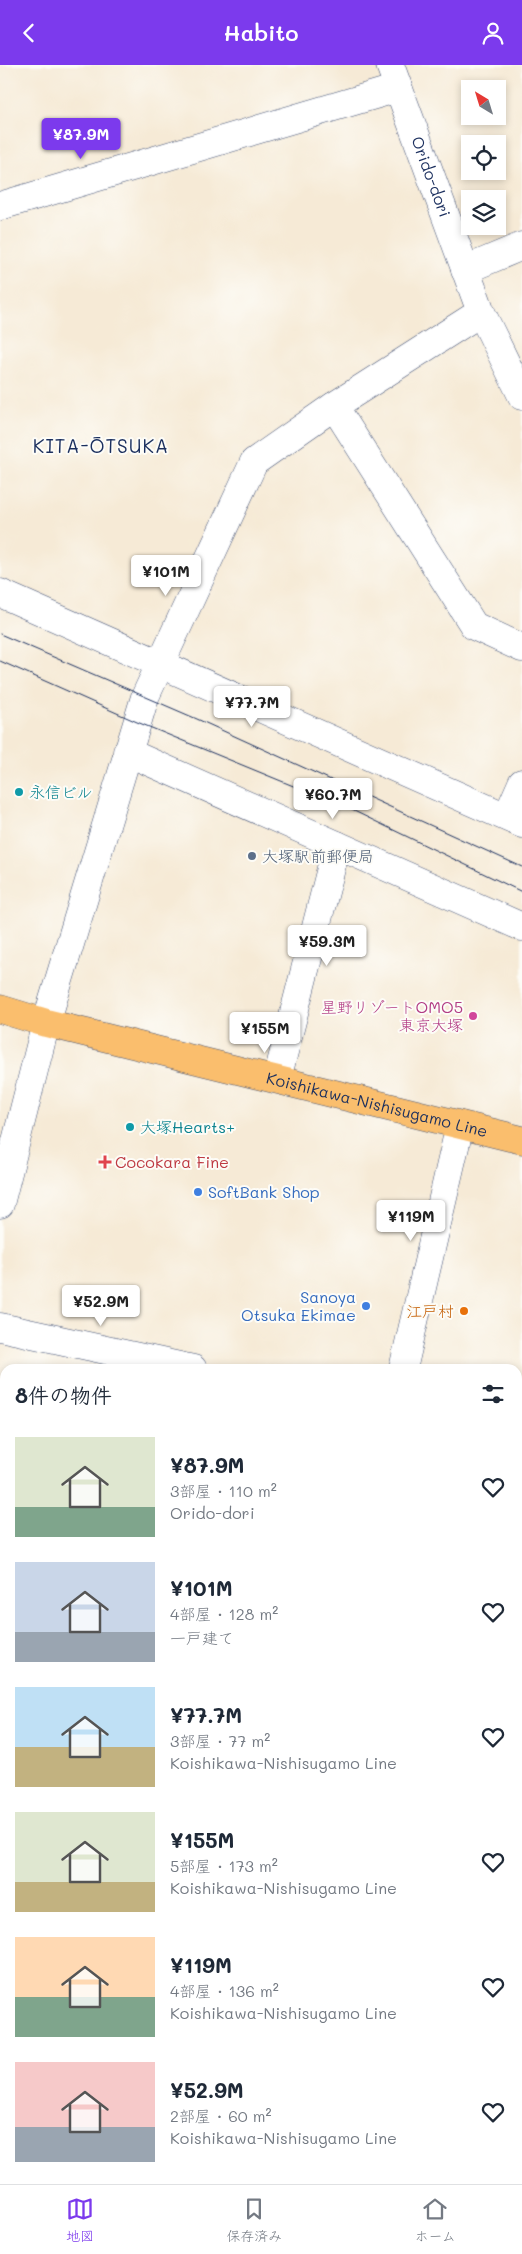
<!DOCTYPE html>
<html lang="ja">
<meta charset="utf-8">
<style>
body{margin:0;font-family:Mali,"Klee One",sans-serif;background:#f2f2f3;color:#1f2937;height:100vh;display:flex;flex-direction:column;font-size:19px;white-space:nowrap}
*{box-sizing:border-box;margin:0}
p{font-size:16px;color:#747a83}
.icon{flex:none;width:28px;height:28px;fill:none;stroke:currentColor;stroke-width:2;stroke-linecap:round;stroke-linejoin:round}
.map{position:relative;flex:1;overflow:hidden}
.side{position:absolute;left:0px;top:1299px;width:522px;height:821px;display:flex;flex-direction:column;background:#fff;border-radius:15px 15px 0 0;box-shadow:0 2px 8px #0003}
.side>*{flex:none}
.needle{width:32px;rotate:322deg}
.buttons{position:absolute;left:461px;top:15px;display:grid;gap:10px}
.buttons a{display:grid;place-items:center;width:45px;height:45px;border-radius:0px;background:#fff;box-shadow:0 2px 8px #0003;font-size:25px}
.price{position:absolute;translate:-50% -42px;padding:0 11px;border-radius:5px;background:#fff;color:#222;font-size:16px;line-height:32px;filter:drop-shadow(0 1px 2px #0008)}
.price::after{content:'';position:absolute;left:50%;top:30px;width:15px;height:11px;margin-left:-8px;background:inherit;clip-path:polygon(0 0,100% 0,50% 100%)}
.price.on{background:#7c3aed;color:#fff}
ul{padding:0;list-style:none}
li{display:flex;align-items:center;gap:15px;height:125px;padding:0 15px}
li span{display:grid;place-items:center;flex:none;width:140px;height:100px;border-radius:0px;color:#555}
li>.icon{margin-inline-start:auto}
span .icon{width:60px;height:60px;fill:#fffc;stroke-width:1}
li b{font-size:21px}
h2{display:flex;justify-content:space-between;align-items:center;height:60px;padding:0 15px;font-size:21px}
header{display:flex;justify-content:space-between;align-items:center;height:65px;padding:0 15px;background:#7c3aed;color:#fff;font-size:22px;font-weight:600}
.tabs{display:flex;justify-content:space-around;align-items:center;height:70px;border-top:1px solid #e0e1e3;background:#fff;font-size:14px;color:#747a83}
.tabs a{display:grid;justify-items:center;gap:2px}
.tabs .on{color:#7c3aed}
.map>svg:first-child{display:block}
</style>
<header><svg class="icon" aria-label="back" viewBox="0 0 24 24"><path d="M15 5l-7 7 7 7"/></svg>Habito<svg class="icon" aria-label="person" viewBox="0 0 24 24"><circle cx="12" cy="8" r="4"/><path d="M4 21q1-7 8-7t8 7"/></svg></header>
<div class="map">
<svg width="522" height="2119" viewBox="0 0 522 2119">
<rect width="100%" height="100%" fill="#fdfcf7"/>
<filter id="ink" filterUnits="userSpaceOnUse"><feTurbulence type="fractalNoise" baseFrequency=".02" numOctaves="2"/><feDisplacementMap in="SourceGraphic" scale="10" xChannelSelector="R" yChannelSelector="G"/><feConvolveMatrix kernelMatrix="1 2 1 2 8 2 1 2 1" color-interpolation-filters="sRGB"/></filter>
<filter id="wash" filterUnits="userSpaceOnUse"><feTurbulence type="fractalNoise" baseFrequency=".0096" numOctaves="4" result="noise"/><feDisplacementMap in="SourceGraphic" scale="20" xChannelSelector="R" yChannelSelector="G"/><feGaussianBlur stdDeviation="1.12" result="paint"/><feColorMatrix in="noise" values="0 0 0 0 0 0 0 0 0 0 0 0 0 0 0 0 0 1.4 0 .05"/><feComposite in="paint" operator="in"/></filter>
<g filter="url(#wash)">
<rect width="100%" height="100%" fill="#f6ead6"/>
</g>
<g filter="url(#ink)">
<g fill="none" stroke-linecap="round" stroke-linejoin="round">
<defs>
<g id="minor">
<path id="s1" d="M390 0 481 247 522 331"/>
<path d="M0 141 398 23"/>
<path d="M465 205 522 181"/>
<path d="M334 341 474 561 522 583"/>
<path d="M0 528 522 759"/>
<path d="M127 687 522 862"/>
<path d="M507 752 522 718"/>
<path d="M277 1014 337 780"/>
<path d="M0 1139 46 958 145 632 254 397 334 341 481 247"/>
<path d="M0 1262 193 1304"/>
<path d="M403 1304 460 1060"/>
<path d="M518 1393 522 1395"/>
<path d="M0 1549H5"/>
<path d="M518 1635 522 1637"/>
<path d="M518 1700 522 1698"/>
<path d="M0 1822 5 1820"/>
<path d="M518 1842 522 1840"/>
<path d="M0 1899 5 1897"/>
<path d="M0 2047 5 2045"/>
</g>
<g id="major">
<path id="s2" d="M0 944 46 958 522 1075"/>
</g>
</defs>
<!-- minor casing -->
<use href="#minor" stroke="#3c4b70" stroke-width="29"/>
<!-- major casing -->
<use href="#major" stroke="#3c4b70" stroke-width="29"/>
<!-- minor -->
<use href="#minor" stroke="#fff" stroke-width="28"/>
<!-- major -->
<use href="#major" stroke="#fabe6d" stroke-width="28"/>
<!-- tram -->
<g stroke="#1b2f5e" stroke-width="1">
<path d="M0 569 197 654 522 802"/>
<path d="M0 596 137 657 352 745 522 827"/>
</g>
<defs>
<g id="rail">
<path d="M518 1928 522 1926"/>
<path d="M518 1996 522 1995"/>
<path d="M518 2024 522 2022"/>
<path d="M518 2060 522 2058"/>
<path d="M27 2119 37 2115"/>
<path d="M187 2119 197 2115"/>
<path d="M260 2119 271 2115"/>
<path d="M362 2119 372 2115"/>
</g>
</defs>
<!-- rail casing -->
<use href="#rail" stroke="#1b2f5e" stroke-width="5.5"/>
<!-- rail -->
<use href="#rail" stroke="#fdfcf7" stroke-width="4" stroke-dasharray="11" stroke-linecap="butt"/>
</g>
</g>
<!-- markers -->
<g fill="#0f9aa8" stroke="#fdfcf7" stroke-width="2">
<circle cx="19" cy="727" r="5"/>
<circle cx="130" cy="1062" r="5"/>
</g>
<circle fill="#5c6f8a" stroke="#fdfcf7" stroke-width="2" cx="252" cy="791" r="5"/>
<circle fill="#d1479c" stroke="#fdfcf7" stroke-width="2" cx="473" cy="951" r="5"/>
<path fill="#e0444e" stroke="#fdfcf7" stroke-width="2" d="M102.5 1089.5h5v5h5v5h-5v5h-5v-5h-5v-5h5z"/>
<g fill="#3f7fe0" stroke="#fdfcf7" stroke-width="2">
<circle cx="198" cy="1127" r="5"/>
<circle cx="366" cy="1241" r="5"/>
</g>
<circle fill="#e8710a" stroke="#fdfcf7" stroke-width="2" cx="464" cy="1246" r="5"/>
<g text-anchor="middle" stroke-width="4" stroke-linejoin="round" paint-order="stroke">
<!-- street labels -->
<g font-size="16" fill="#1b2f5e" stroke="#fdfcf7">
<text dy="6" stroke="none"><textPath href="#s1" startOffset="119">Orido-dori</textPath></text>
<text dy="6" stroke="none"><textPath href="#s2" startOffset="389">Koishikawa-Nishisugamo Line</textPath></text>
</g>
<!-- culture labels -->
<g font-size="16" fill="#0d838f" stroke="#fdfcf7" text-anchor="start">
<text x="29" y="733">永信ビル</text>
<text x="140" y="1068">大塚Hearts+</text>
</g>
<!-- service labels -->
<g font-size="16" fill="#4e5e75" stroke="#fdfcf7" text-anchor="start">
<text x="262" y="797">大塚駅前郵便局</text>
</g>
<!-- hotel labels -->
<g font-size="16" fill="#b23c85" stroke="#fdfcf7" text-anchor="end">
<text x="463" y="948">星野リゾートOMO5<tspan x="463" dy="18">東京大塚</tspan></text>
</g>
<!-- health labels -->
<g font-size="16" fill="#be3a42" stroke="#fdfcf7" text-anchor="start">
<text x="115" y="1103">Cocokara Fine</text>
</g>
<!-- shop labels -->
<g font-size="16" fill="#366cbe" stroke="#fdfcf7" text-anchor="start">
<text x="208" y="1133">SoftBank Shop</text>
<text x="356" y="1238" text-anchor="end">Sanoya<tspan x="356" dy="18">Otsuka Ekimae</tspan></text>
</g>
<!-- food labels -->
<g font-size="16" fill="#c56008" stroke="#fdfcf7" text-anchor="end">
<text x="454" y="1252">江戸村</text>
</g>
<!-- quarter labels -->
<g font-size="19" letter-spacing="1" fill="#1b2f5e" stroke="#fdfcf7">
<text x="101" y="388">KITA-ŌTSUKA</text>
</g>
</g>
</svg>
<div class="buttons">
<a><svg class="needle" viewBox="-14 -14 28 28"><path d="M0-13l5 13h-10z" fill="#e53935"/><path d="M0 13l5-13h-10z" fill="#747a83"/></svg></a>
<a><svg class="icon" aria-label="locate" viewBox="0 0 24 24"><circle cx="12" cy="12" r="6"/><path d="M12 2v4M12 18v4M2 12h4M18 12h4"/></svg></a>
<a><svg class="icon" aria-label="layers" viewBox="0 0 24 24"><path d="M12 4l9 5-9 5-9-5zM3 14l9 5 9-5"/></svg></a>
</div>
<b class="price on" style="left:81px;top:95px">¥87.9M</b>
<b class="price" style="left:166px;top:532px">¥101M</b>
<b class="price" style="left:252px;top:663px">¥77.7M</b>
<b class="price" style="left:333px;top:755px">¥60.7M</b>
<b class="price" style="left:327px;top:902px">¥59.3M</b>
<b class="price" style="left:265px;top:989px">¥155M</b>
<b class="price" style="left:411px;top:1177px">¥119M</b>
<b class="price" style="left:101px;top:1262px">¥52.9M</b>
<section class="side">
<h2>8件の物件<svg class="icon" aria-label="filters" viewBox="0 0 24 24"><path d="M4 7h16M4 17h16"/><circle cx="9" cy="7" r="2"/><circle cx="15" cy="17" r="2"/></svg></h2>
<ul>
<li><span style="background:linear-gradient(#dfe7d0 70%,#7fa58c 0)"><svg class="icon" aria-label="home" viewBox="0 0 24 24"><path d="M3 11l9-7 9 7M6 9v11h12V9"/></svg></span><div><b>¥87.9M</b><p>3部屋 · 110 m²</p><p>Orido-dori</p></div><svg class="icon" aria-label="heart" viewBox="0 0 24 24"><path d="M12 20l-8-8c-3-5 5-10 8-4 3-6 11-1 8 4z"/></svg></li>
<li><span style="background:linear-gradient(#c9d6e8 70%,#9aa5b1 0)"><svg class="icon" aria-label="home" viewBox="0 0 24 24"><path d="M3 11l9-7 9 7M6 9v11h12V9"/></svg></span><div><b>¥101M</b><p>4部屋 · 128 m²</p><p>一戸建て</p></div><svg class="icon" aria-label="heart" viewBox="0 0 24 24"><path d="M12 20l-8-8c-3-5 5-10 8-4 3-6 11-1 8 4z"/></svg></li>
<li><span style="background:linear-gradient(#bfe0f5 60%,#c2b280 0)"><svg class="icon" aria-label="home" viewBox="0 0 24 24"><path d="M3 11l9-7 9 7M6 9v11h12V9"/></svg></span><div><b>¥77.7M</b><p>3部屋 · 77 m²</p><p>Koishikawa-Nishisugamo Line</p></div><svg class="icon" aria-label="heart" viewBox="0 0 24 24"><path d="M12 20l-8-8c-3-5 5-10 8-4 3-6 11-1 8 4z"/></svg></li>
<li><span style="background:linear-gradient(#dfe7d0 70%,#c2b280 0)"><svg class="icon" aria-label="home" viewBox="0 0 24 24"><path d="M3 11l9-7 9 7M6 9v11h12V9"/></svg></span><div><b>¥155M</b><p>5部屋 · 173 m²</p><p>Koishikawa-Nishisugamo Line</p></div><svg class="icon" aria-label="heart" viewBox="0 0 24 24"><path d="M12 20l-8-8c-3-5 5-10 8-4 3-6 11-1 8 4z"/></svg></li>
<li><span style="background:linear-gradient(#ffd9b3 60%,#7fa58c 0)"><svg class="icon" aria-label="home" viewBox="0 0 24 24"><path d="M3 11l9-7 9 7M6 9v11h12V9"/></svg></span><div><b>¥119M</b><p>4部屋 · 136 m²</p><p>Koishikawa-Nishisugamo Line</p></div><svg class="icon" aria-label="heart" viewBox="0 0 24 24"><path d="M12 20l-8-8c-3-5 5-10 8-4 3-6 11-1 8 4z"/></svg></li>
<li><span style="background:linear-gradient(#f6c9c9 65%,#9aa5b1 0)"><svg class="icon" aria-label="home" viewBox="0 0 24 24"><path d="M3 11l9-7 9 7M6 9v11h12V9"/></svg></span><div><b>¥52.9M</b><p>2部屋 · 60 m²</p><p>Koishikawa-Nishisugamo Line</p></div><svg class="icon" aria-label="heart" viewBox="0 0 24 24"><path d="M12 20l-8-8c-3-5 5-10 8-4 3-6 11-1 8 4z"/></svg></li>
</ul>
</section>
</div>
<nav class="tabs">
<a class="on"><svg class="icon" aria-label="map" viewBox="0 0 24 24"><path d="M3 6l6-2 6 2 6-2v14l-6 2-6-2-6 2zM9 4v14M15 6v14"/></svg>地図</a>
<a><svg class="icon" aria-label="saved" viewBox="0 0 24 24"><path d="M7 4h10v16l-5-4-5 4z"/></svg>保存済み</a>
<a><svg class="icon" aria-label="home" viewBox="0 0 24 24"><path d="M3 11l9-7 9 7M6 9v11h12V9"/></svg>ホーム</a>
</nav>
